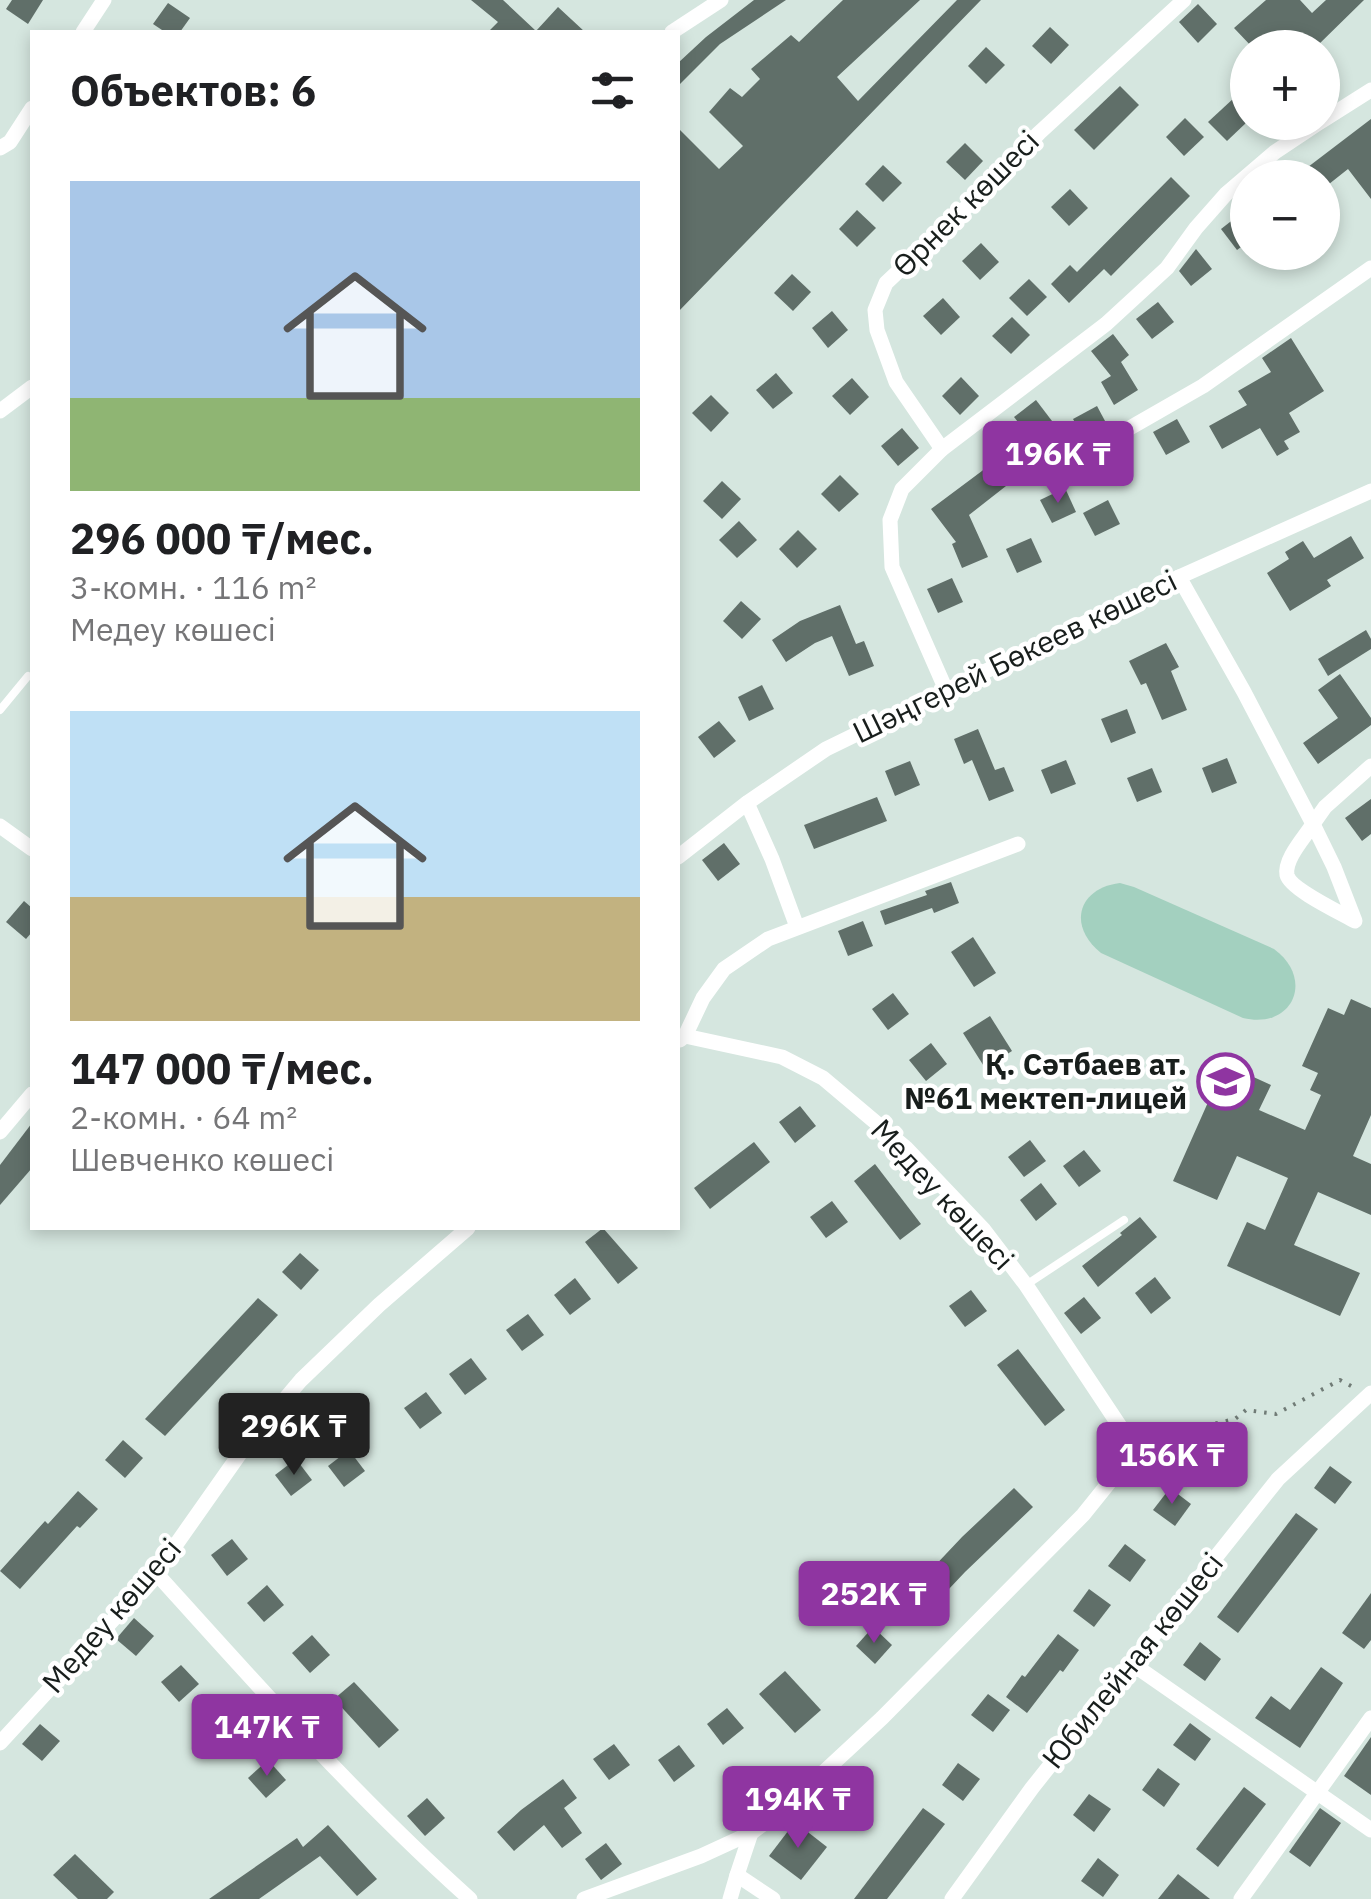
<!DOCTYPE html>
<html lang="ru">
<meta charset="utf-8">
<style>
body{margin:0;font-family:"IBM Plex Sans",sans-serif;background:#f2f2f2;color:#202124;height:100vh;display:flex;flex-direction:column;font-size:38px;white-space:nowrap}
*{box-sizing:border-box;margin:0}
p{font-size:32px;color:#757577}
.icon{flex:none;width:55px;height:55px;fill:none;stroke:currentColor;stroke-width:2;stroke-linecap:round;stroke-linejoin:round}
.map{position:relative;flex:1;overflow:hidden}
.side{position:absolute;left:30px;top:30px;width:650px;height:1200px;display:flex;flex-direction:column;background:#fff;border-radius:0px;box-shadow:0 5px 15px #0003}
.side>*{flex:none}
.fabs{position:absolute;left:1230px;top:30px;display:grid;gap:20px}
.fabs a{display:grid;place-items:center;width:110px;height:110px;border-radius:50%;background:#fff;box-shadow:0 5px 15px #0003;font-size:50px}
.price{position:absolute;translate:-50% -85px;padding:0 22px;border-radius:10px;background:#8f35a1;color:#fff;font-size:32px;line-height:65px;filter:drop-shadow(0 2px 5px #0008)}
.price::after{content:'';position:absolute;left:50%;top:60px;width:30px;height:22px;margin-left:-15px;background:inherit;clip-path:polygon(0 0,100% 0,50% 100%)}
.price.active{background:#222;color:#fff}
ul{padding:0;list-style:none}
li{display:grid;align-content:center;gap:20px;height:530px;padding:0 40px}
li span{display:grid;place-items:center;height:310px;border-radius:0px;color:#555}
li>.icon{margin-inline-start:auto}
span .icon{width:180px;height:180px;fill:#fffc;stroke-width:1}
li b{font-size:42px}
h2{display:flex;justify-content:space-between;align-items:center;height:120px;padding:0 40px;font-size:42px}
.map>svg:first-child{display:block}
</style>
<div class="map">
<svg width="1371" height="1899" viewBox="0 0 1371 1899">
<rect width="100%" height="100%" fill="#d5e6df"/>
<!-- green -->
<path fill="#a3d0bf" d="M1120 883 1134 887 1274 949C1315 979 1293 1030 1243 1018L1101 953C1067 926 1078 888 1120 883Z"/>
<!-- building -->
<g fill="#606f69">
<path d="M12 0H43L28 24 6 9Z"/>
<path d="M471 0H503L536 31 558 7 585 32H488L498 22Z"/>
<path d="M754 0H786L720 44 678 86V63L706 37Z"/>
<path d="M843 0H920L837 77 858 101 957 0H981L678 312V128L719 169 743 146 709 112 730 88 742 97 760 79 751 69 791 35 799 42Z"/>
<path d="M1266 0H1300L1312 13 1326 0H1364L1315 48H1253L1234 28Z"/>
<path d="M168 3 190 18 180 32H165L153 24Z"/>
<path d="M1198 4 1217 24 1198 43 1179 22Z"/>
<path d="M1050 27 1069 45 1051 64 1032 46Z"/>
<path d="M986 47 1005 65 986 84 968 66Z"/>
<path d="M1248 85V121L1227 141 1208 122Z"/>
<path d="M1120 86 1139 105 1094 150 1074 130Z"/>
<path d="M1185 118 1204 137 1184 156 1166 137Z"/>
<path d="M1371 119V199L1348 169 1324 188 1322 178H1316L1308 167Z"/>
<path d="M965 143 983 161 965 180 946 162Z"/>
<path d="M883 165 902 183 883 202 865 184Z"/>
<path d="M1171 177 1190 196 1111 276 1104 269 1069 303 1051 284 1070 265 1077 272Z"/>
<path d="M1070 189 1088 208 1069 226 1051 207Z"/>
<path d="M1248 208V242L1237 250 1221 229Z"/>
<path d="M857 210 876 228 857 247 839 229Z"/>
<path d="M981 243 999 262 980 280 962 261Z"/>
<path d="M1196 249 1212 269 1191 286 1179 271Z"/>
<path d="M792 274 811 292 793 311 774 293Z"/>
<path d="M1029 279 1047 297 1027 316 1009 298Z"/>
<path d="M943 298 960 317 941 335 923 316Z"/>
<path d="M1158 302 1174 322 1152 339 1136 319Z"/>
<path d="M832 311 848 330 828 348 812 328Z"/>
<path d="M1012 317 1030 335 1011 354 992 336Z"/>
<path d="M1113 334 1129 355 1121 362 1138 390 1114 405 1101 382 1111 376 1091 351Z"/>
<path d="M1291 338 1324 391 1289 413 1300 432 1284 441 1289 449 1277 456 1260 428 1222 449 1209 426 1247 405 1238 391 1271 372 1262 358Z"/>
<path d="M776 373 793 393 773 409 756 390Z"/>
<path d="M961 377 979 396 960 415 942 396Z"/>
<path d="M852 378 869 397 850 415 832 396Z"/>
<path d="M711 395 729 413 711 432 692 413Z"/>
<path d="M1036 400 1052 421 1030 437 1014 417Z"/>
<path d="M1097 406 1128 464 1104 477 1073 419Z"/>
<path d="M1177 419 1190 442 1166 455 1153 432Z"/>
<path d="M902 428 919 448 898 466 881 446Z"/>
<path d="M1040 443 1052 466 1028 479 1015 456Z"/>
<path d="M990 465 1006 486 969 515 988 557 962 568 952 544 956 542 931 509Z"/>
<path d="M840 475 859 494 839 512 821 494Z"/>
<path d="M722 481 741 499 722 519 703 501Z"/>
<path d="M1065 488 1076 512 1052 523 1040 500Z"/>
<path d="M1108 500 1120 524 1095 536 1083 513Z"/>
<path d="M739 521 757 540 737 558 719 540Z"/>
<path d="M798 530 817 549 797 568 779 549Z"/>
<path d="M1351 536 1364 558 1327 580 1331 586 1290 611 1267 573 1289 559 1285 552 1303 541 1314 558Z"/>
<path d="M1031 538 1042 562 1017 573 1006 549Z"/>
<path d="M952 578 963 602 938 613 927 589Z"/>
<path d="M741 601 761 619 742 639 723 621Z"/>
<path d="M840 605 856 644 864 641 874 666 849 676 832 636 815 643 786 662 772 640 800 621Z"/>
<path d="M1366 630 1371 639V649L1328 676 1318 659Z"/>
<path d="M1166 643 1179 667 1171 671 1187 710 1162 720 1146 683 1141 685 1129 661Z"/>
<path d="M1340 674 1371 718V725L1318 764 1303 743 1338 718 1318 690Z"/>
<path d="M762 685 774 709 749 721 738 697Z"/>
<path d="M1127 709 1136 733 1111 743 1101 719Z"/>
<path d="M719 721 736 741 714 758 698 737Z"/>
<path d="M978 729 995 770 1004 767 1014 791 989 801 972 760 964 764 954 739Z"/>
<path d="M1227 758 1237 783 1212 793 1202 768Z"/>
<path d="M1066 760 1076 784 1051 794 1041 770Z"/>
<path d="M910 761 920 785 895 796 885 771Z"/>
<path d="M1152 768 1162 792 1137 802 1127 778Z"/>
<path d="M877 797 887 821 814 849 804 825Z"/>
<path d="M1371 799V834L1362 841 1345 818Z"/>
<path d="M724 843 740 864 718 881 702 860Z"/>
<path d="M951 882 959 903 934 913 932 908 885 925 880 911 927 895 925 891Z"/>
<path d="M24 901 32 908V932L26 939 6 922Z"/>
<path d="M863 921 873 946 848 956 838 931Z"/>
<path d="M973 937 996 973 974 987 951 952Z"/>
<path d="M893 993 909 1014 888 1030 872 1009Z"/>
<path d="M1351 999 1371 1008V1115L1353 1156 1371 1164V1215L1318 1192 1294 1245 1360 1273 1340 1316 1227 1266 1247 1222 1265 1230 1288 1178 1237 1156 1217 1200 1173 1181 1225 1064 1271 1085 1259 1110 1305 1130 1321 1095 1310 1090 1318 1073 1302 1066 1328 1008 1344 1015Z"/>
<path d="M990 1016 1012 1051 985 1068 963 1033Z"/>
<path d="M931 1043 947 1064 926 1081 909 1060Z"/>
<path d="M800 1106 816 1126 795 1143 779 1122Z"/>
<path d="M32 1123V1168L0 1205V1165Z"/>
<path d="M1030 1140 1046 1161 1024 1177 1008 1157Z"/>
<path d="M754 1142 770 1162 710 1209 694 1188Z"/>
<path d="M1084 1150 1101 1171 1079 1187 1063 1166Z"/>
<path d="M875 1164 921 1224 900 1240 854 1181Z"/>
<path d="M1041 1183 1057 1204 1036 1221 1020 1200Z"/>
<path d="M832 1201 848 1222 826 1238 810 1217Z"/>
<path d="M1140 1217 1157 1237 1098 1287 1082 1266 1122 1235 1120 1233Z"/>
<path d="M603 1228 638 1268 618 1284 585 1242Z"/>
<path d="M300 1253 319 1270 301 1290 282 1272Z"/>
<path d="M1155 1277 1171 1298 1151 1314 1135 1293Z"/>
<path d="M575 1278 591 1299 570 1315 554 1295Z"/>
<path d="M971 1290 987 1311 965 1327 949 1306Z"/>
<path d="M1084 1297 1101 1318 1081 1334 1064 1313Z"/>
<path d="M258 1298 278 1315 165 1436 145 1419Z"/>
<path d="M528 1314 544 1335 522 1351 506 1330Z"/>
<path d="M1018 1349 1065 1410 1045 1426 997 1365Z"/>
<path d="M471 1358 487 1379 465 1395 449 1374Z"/>
<path d="M426 1392 442 1413 420 1429 404 1408Z"/>
<path d="M123 1440 143 1458 125 1478 105 1460Z"/>
<path d="M349 1450 365 1471 344 1487 328 1466Z"/>
<path d="M296 1459 312 1480 291 1496 275 1475Z"/>
<path d="M1330 1466 1352 1482 1335 1504 1314 1488Z"/>
<path d="M1014 1488 1033 1507 965 1572 914 1626 895 1608 962 1537Z"/>
<path d="M1170 1488 1191 1504 1175 1526 1153 1510Z"/>
<path d="M78 1491 98 1509 80 1528 77 1526 20 1589 0 1571 45 1521 48 1524Z"/>
<path d="M1296 1513 1318 1529 1238 1633 1217 1617Z"/>
<path d="M232 1539 248 1559 227 1576 211 1555Z"/>
<path d="M1125 1544 1146 1560 1130 1582 1108 1566Z"/>
<path d="M267 1585 284 1605 264 1622 247 1603Z"/>
<path d="M1089 1589 1111 1605 1094 1627 1073 1611Z"/>
<path d="M1371 1593V1640L1364 1649 1342 1633Z"/>
<path d="M134 1618 154 1636 136 1656 116 1639Z"/>
<path d="M873 1627 892 1645 875 1664 856 1646Z"/>
<path d="M1058 1634 1079 1650 1063 1672 1060 1670 1027 1713 1006 1697 1022 1675 1025 1677Z"/>
<path d="M312 1635 330 1655 310 1673 292 1653Z"/>
<path d="M1200 1642 1221 1659 1205 1681 1183 1665Z"/>
<path d="M181 1665 199 1684 179 1702 161 1682Z"/>
<path d="M1321 1667 1343 1683 1300 1748 1255 1718 1271 1696 1290 1710Z"/>
<path d="M785 1671 821 1710 795 1733 759 1694Z"/>
<path d="M354 1682 399 1730 379 1748 334 1699Z"/>
<path d="M988 1694 1010 1710 993 1732 971 1715Z"/>
<path d="M727 1708 744 1728 723 1745 707 1724Z"/>
<path d="M226 1713 244 1733 224 1751 206 1731Z"/>
<path d="M1190 1723 1211 1739 1195 1761 1173 1745Z"/>
<path d="M40 1724 60 1741 42 1761 22 1744Z"/>
<path d="M1371 1737V1795L1344 1776Z"/>
<path d="M614 1744 630 1765 609 1780 593 1759Z"/>
<path d="M679 1745 695 1766 674 1782 658 1760Z"/>
<path d="M268 1760 286 1780 266 1798 248 1778Z"/>
<path d="M958 1763 980 1779 963 1801 942 1785Z"/>
<path d="M1158 1768 1180 1784 1164 1807 1142 1790Z"/>
<path d="M563 1779 577 1798 564 1808 582 1833 562 1848 544 1825 514 1851 497 1832 521 1810Z"/>
<path d="M1244 1787 1266 1804 1218 1867 1196 1849Z"/>
<path d="M1089 1794 1111 1809 1094 1832 1073 1815Z"/>
<path d="M427 1798 445 1818 425 1836 407 1816Z"/>
<path d="M923 1808 945 1824 928 1846 887 1899H854Z"/>
<path d="M1320 1808 1341 1823 1310 1867 1289 1852Z"/>
<path d="M795 1822 827 1847 801 1880 769 1856Z"/>
<path d="M328 1825 377 1879 357 1896 320 1856 259 1899H209L297 1838 303 1847Z"/>
<path d="M606 1843 622 1864 601 1880 585 1859Z"/>
<path d="M75 1854 114 1892 107 1899H78L53 1875Z"/>
<path d="M1098 1858 1119 1875 1103 1897 1081 1881Z"/>
<path d="M1178 1874 1210 1899H1158Z"/>
</g>
<g fill="none" stroke-linecap="round" stroke-linejoin="round">
<!-- path -->
<path stroke="#707b76" stroke-width="4" stroke-dasharray="2.5 8" stroke-linecap="butt" d="M1195 1428 1235 1419 1246 1410 1276 1414 1340 1380 1355 1388"/>
<!-- lane -->
<g stroke="#fff" stroke-width="8">
<path d="M0 710 28 676"/>
<path d="M1026 1285 1124 1220"/>
<path d="M1131 1443 1155 1445 1184 1430"/>
</g>
<!-- street -->
<g stroke="#fff" stroke-width="15">
<path d="M83 32 104 0"/>
<path d="M672 32 721 0"/>
<path d="M1322 121 1371 90"/>
<path d="M0 148 10 142 32 108"/>
<path d="M0 411 32 387"/>
<path d="M1128 429 1203 386 1371 268"/>
<path d="M942 449 896 382 877 330 875 310 886 283 989 186 1039 133 1184 0"/>
<path d="M1179 577 1244 692 1313 824 1325 807 1371 766"/>
<path d="M946 690 892 567 890 520 902 489 942 449 1106 324 1167 268 1196 228 1226 194 1275 152 1320 122"/>
<path d="M747 803 772 859 797 927"/>
<path d="M1313 824 1334 867 1355 921C1341 913 1290 889 1287 875 1284 859 1305 837 1313 824Z"/>
<path d="M0 826 32 849"/>
<path d="M678 857 747 803 826 749 1179 577 1371 491"/>
<path d="M680 1040 685 1036 703 998 724 969 768 939 1018 844"/>
<path d="M0 1132 32 1094"/>
<path d="M156 1573C258 1686 357 1798 470 1899"/>
<path d="M1131 1663 1371 1830"/>
<path d="M0 1743 156 1573 246 1445 301 1380 379 1305 468 1228"/>
<path d="M751 1833 737 1875 773 1899"/>
<path d="M584 1899 701 1856 751 1833 785 1808 882 1718 1083 1515 1124 1464 1131 1443 1026 1285 984 1230 906 1148 823 1078 782 1057 685 1036"/>
<path d="M730 1899 737 1875"/>
<path d="M952 1899 1032 1788 1278 1479 1371 1393"/>
<path d="M1241 1899 1371 1718"/>
</g>
</g>
<!-- icons -->
<defs>
<symbol id="school-ring" viewBox="-11 -11 22 22"><circle r="9.5" fill="#fff" stroke="#8f35a1" stroke-width="1.5"/><path d="M0-5L7-2L0 1L-7-2ZM-4 1L0 2.5L4 1V4Q0 6-4 4Z" fill="#8f35a1"/></symbol>
</defs>
<g fill-rule="evenodd">
<use href="#school-ring" x="1194" y="1050" width="63" height="63"/>
</g>
<g text-anchor="middle" stroke-width="9" stroke-linejoin="round" paint-order="stroke">
<!-- street labels -->
<g font-size="30" fill="#181e1c" stroke="#fff">
<text transform="translate(966 204) rotate(-45)" y="10">Өрнек көшесі</text>
<text transform="translate(1015 657) rotate(-26)" y="10">Шәңгерей Бөкеев көшесі</text>
<text transform="translate(942 1195) rotate(47)" y="10">Медеу көшесі</text>
<text transform="translate(112 1616) rotate(-49)" y="10">Медеу көшесі</text>
<text transform="translate(1133 1661) rotate(-51)" y="10">Юбилейная көшесі</text>
</g>
<!-- poi labels -->
<g font-size="30" font-weight="bold" fill="#181e1c" stroke="#fff" text-anchor="end">
<text x="1187" y="1075">Қ. Сәтбаев ат.<tspan x="1187" dy="34">№61 мектеп-лицей</tspan></text>
</g>
</g>
</svg>
<div class="fabs">
<a>+</a>
<a>−</a>
</div>
<b class="price" style="left:1058px;top:506px">196K ₸</b>
<b class="price active" style="left:294px;top:1478px">296K ₸</b>
<b class="price" style="left:1172px;top:1507px">156K ₸</b>
<b class="price" style="left:874px;top:1646px">252K ₸</b>
<b class="price" style="left:267px;top:1779px">147K ₸</b>
<b class="price" style="left:798px;top:1851px">194K ₸</b>
<section class="side">
<h2>Объектов: 6<svg class="icon" aria-label="filters" viewBox="0 0 24 24"><path d="M4 7h16M4 17h16"/><circle cx="9" cy="7" r="2"/><circle cx="15" cy="17" r="2"/></svg></h2>
<ul>
<li><span style="background:linear-gradient(#a9c7e8 70%,#8fb573 0)"><svg class="icon" aria-label="home" viewBox="0 0 24 24"><path d="M3 11l9-7 9 7M6 9v11h12V9"/></svg></span><div><b>296 000 ₸/мес.</b><p>3-комн. · 116 m²</p><p>Медеу көшесі</p></div></li>
<li><span style="background:linear-gradient(#bfe0f5 60%,#c2b280 0)"><svg class="icon" aria-label="home" viewBox="0 0 24 24"><path d="M3 11l9-7 9 7M6 9v11h12V9"/></svg></span><div><b>147 000 ₸/мес.</b><p>2-комн. · 64 m²</p><p>Шевченко көшесі</p></div></li>
</ul>
</section>
</div>
